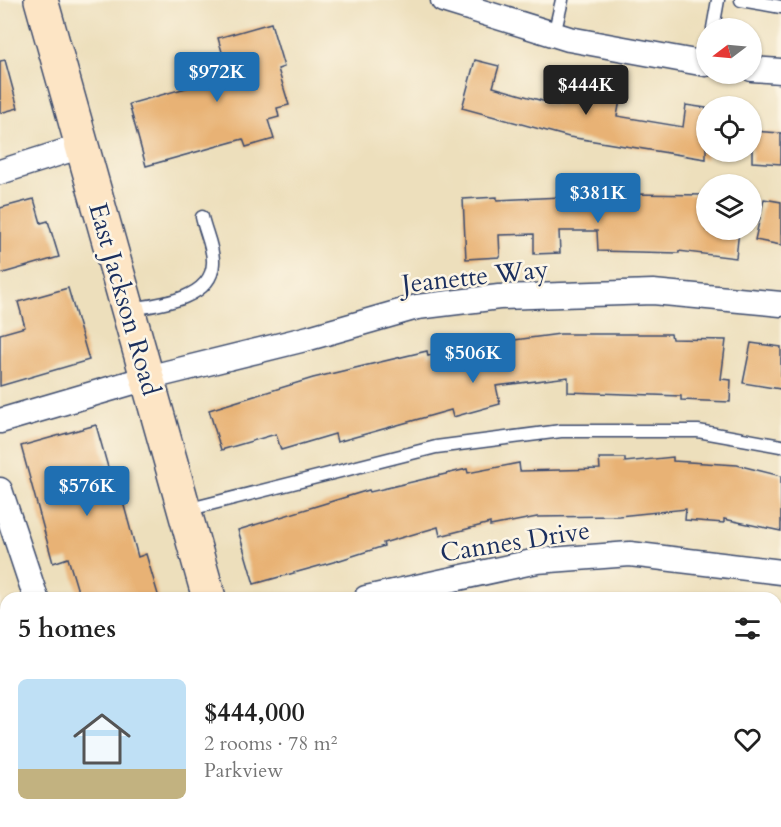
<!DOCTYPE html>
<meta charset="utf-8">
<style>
body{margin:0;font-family:Cardo,serif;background:#f6f6f6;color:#222;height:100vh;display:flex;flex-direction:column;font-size:22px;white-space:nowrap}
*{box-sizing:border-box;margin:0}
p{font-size:20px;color:#767676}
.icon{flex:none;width:33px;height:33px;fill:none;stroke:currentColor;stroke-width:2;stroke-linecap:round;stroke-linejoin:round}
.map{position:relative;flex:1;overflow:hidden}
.details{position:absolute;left:0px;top:592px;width:782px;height:236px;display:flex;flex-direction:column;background:#fff;border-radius:18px 18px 0 0;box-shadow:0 2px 4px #0004}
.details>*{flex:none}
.needle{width:39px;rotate:254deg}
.controls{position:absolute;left:696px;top:18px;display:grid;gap:12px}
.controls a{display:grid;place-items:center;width:66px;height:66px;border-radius:50%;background:#fff;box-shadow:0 2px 4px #0004;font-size:30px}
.price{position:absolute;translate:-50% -51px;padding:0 14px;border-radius:6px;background:#1f6fb2;color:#fff;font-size:20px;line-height:39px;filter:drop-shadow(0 2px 3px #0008)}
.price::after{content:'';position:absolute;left:50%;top:36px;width:18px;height:14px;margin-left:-9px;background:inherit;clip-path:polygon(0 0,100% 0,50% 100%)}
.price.selected{background:#222;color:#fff}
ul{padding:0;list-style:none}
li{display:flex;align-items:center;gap:18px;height:150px;padding:0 18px}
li+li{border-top:2px solid #e0e0e0}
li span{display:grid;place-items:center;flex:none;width:168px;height:120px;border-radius:9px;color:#555}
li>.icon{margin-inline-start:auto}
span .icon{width:72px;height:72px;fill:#fffc;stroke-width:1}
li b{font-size:26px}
h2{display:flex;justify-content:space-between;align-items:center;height:72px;padding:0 18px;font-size:26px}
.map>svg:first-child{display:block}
</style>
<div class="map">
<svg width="781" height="827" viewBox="0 0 781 827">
<rect width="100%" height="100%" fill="#fcf5e5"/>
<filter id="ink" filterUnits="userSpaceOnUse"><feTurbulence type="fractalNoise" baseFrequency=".0167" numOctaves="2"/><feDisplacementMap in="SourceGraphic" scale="12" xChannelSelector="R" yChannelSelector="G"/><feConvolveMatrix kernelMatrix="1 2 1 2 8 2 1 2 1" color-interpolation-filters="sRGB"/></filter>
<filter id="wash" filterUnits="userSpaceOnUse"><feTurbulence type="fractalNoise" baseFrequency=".008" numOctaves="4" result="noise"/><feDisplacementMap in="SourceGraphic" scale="24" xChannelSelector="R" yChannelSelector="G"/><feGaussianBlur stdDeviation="1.35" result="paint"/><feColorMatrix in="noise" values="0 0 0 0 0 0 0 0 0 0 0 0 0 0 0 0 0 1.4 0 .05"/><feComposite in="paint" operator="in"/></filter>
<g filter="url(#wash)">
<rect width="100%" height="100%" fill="#eddfbc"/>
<g id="blocks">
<!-- building -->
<g fill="#e8b274">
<path d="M271 23 284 67 278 69 289 105 277 108 279 117 268 120 274 139 246 147 243 139 146 166 129 104 229 76 218 38Z"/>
<path d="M5 60 18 108 0 113V61Z"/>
<path d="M475 60 499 66 493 87 557 105 563 83 621 95 617 116 683 127 686 105 706 108V159L569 137 462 108Z"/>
<path d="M752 131 781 133V164L752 162Z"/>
<path d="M629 194 706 195V230H739L736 258 679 251V253L598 251 597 231H559L560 253 534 254V234L499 235 500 257 466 259 463 199 497 197V200Z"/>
<path d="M34 199 41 223 48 221 59 257 0 274V208Z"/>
<path d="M764 199 781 202V245L755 240Z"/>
<path d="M68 288 89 360 0 386V334L25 327 18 302Z"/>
<path d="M560 334H671L672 339 726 340 721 379 731 380 730 402 681 400V396L568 392V377L496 386 500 404 453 417 451 410 337 442 335 434 281 450 276 434 221 450 209 410 313 378 427 351 428 356 484 341V344Z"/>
<path d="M751 343 781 347V389L743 383Z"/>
<path d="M96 425 115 492 120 491 138 557 146 554 159 598H80L68 558 53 563 21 446Z"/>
<path d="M673 457V461L737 465 781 476V531L724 519V523L685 520 686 509 619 516 537 517 490 526V523L440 536 438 527 383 543 384 546 337 561 254 584 238 530 369 490 370 492 467 469 468 473 519 463 520 471 600 469 599 458H625V462Z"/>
</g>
</g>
</g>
<g filter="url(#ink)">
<use href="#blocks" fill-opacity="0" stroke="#3a496c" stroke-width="1.5"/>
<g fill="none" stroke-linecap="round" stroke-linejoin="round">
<defs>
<g id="lane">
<path d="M741 0 781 7"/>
<path d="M713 28 718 0"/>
<path d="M554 35 562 0"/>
<path d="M129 309C156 305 212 300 213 263 214 249 205 231 202 217"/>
<path d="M186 510 436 447 561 431H698L781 446"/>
<path d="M776 711 781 713"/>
</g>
<g id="street">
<path d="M443 0 569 39 706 64"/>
<path d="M752 69 781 71"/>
<path d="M0 172 82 146"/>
<path d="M0 421 147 378 309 338 417 307 499 297 653 292 781 304"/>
<path d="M0 490 36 598"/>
<path d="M366 598 537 561 630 554 781 572"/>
<path d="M441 822 443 827"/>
<path d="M705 822 727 827"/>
<path d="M497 827 518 822"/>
</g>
<g id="secondary">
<path d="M41 0 209 598"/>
<path d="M271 822 273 827"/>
</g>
</defs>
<!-- lane casing -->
<use href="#lane" stroke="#3a496c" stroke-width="15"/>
<!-- street casing -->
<use href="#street" stroke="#3a496c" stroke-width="27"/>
<!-- secondary casing -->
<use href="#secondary" stroke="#3a496c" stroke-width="36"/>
<!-- lane -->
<use href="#lane" stroke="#fff" stroke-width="12"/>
<!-- street -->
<use href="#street" stroke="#fff" stroke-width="24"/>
<!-- secondary -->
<use href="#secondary" stroke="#fde5c5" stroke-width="33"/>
</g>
</g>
<g text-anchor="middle" stroke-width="5" stroke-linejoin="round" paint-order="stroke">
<!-- street labels -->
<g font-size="26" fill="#1b2f5e" stroke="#fcf5e5">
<text transform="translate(475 276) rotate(-6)" y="9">Jeanette Way</text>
<text transform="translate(125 299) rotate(74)" y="9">East Jackson Road</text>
<text transform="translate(515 541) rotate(-9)" y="9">Cannes Drive</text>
</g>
</g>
</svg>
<div class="controls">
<a><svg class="needle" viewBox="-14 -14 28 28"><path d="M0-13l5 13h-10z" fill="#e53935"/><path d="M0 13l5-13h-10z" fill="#767676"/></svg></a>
<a><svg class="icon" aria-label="locate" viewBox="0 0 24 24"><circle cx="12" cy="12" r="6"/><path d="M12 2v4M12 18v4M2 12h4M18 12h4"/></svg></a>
<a><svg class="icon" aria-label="layers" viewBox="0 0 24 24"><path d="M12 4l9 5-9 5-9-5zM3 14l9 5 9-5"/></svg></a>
</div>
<b class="price" style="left:217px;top:103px">$972K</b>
<b class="price selected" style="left:586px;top:116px">$444K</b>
<b class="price" style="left:598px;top:224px">$381K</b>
<b class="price" style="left:473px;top:384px">$506K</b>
<b class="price" style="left:87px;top:517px">$576K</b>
<section class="details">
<h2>5 homes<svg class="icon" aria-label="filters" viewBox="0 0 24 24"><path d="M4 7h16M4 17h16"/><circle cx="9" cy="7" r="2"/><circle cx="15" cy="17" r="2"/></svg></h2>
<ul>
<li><span style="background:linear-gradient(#bfe0f5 75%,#c2b280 0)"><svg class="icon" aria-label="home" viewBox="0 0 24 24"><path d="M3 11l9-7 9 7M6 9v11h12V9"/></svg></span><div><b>$444,000</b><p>2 rooms · 78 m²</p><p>Parkview</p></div><svg class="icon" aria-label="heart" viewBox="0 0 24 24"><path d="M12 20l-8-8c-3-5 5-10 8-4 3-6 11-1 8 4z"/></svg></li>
</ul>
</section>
</div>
